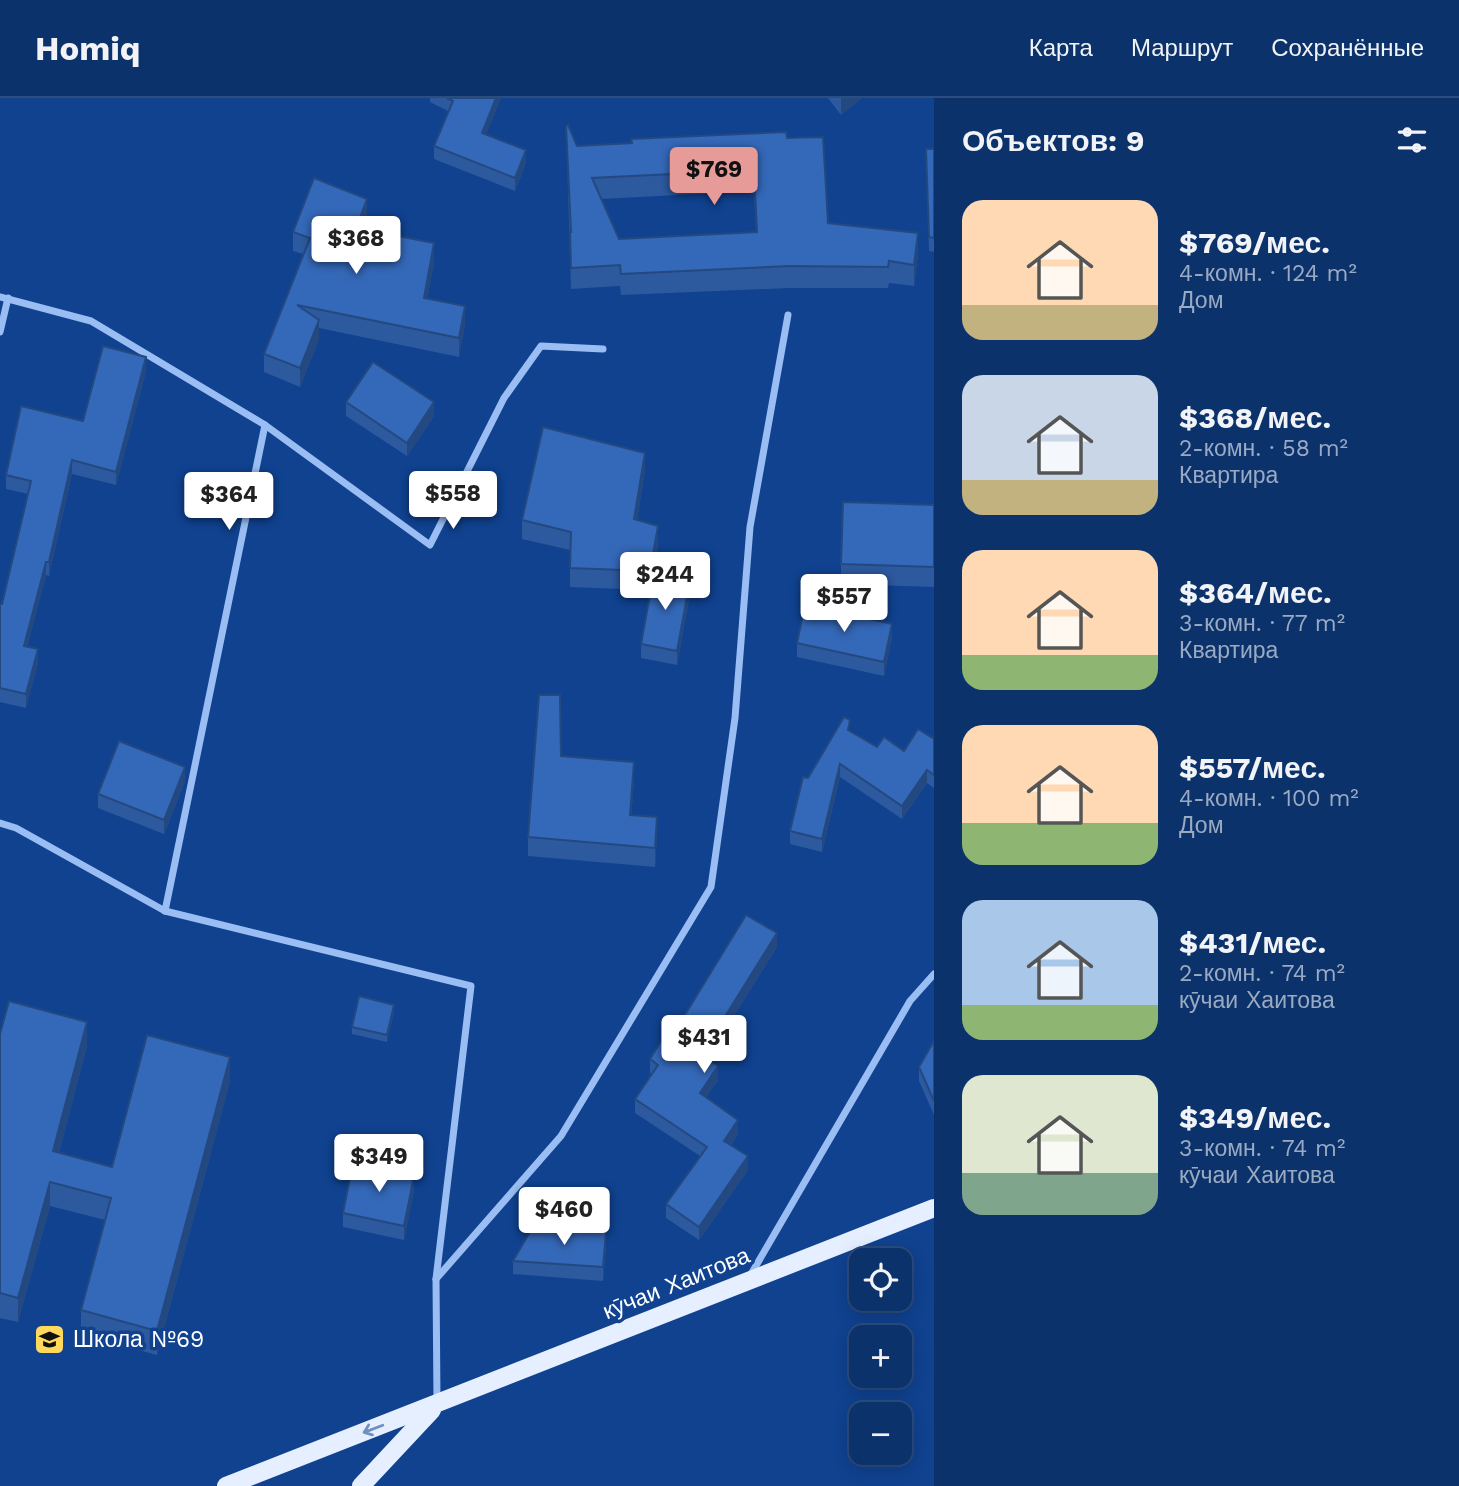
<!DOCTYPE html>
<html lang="ru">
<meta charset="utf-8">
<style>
body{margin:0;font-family:"Work Sans",sans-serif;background:#153a72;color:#f1f3f6;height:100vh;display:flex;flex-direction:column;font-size:26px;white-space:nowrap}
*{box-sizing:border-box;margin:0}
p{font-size:23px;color:#9aaac2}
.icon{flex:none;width:38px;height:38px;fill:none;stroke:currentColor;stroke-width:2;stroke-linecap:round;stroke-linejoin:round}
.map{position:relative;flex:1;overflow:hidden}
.drawer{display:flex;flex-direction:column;background:#0c326c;width:525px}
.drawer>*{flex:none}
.tools{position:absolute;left:849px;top:1150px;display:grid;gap:14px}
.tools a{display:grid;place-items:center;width:63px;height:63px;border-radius:14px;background:#0c326c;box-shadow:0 4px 18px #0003,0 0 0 2px #2c4d7f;font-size:35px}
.price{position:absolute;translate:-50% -60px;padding:0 16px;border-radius:7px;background:#fff;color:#222;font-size:23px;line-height:46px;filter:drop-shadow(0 2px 4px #0008)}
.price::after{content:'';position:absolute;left:50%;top:42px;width:21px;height:16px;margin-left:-10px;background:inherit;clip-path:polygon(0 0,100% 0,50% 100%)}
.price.on{background:#e69b98;color:#111}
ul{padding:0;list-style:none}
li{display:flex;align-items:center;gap:21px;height:175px;padding:0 28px}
li span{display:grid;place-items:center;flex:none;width:196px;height:140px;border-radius:21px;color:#555}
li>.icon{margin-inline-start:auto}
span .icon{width:84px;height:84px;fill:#fffc;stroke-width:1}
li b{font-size:30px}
h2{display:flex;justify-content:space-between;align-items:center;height:84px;padding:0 28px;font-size:30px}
header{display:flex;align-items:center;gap:42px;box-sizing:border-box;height:98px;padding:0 35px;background:#0c326c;border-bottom:2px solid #2c4d7f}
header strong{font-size:33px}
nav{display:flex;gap:38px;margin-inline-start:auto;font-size:24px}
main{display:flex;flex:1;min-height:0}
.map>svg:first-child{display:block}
</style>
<header>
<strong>Homiq</strong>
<nav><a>Карта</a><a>Маршрут</a><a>Сохранённые</a></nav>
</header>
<main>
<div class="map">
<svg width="934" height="1388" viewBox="0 0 934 1388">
<rect width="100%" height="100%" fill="#104290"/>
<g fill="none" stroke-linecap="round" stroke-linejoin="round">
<!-- street -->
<g stroke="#9abef3" stroke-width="7">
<path d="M0 199 91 223 265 327 165 813"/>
<path d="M0 234 8 200"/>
<path d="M265 327 430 447 504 300 541 248 603 251"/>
<path d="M0 725 16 730 165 813 471 888 436 1181 437 1303"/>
<path d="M750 1178 910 903 934 876"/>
<path d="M436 1181 561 1038 711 789 735 620 750 429 788 217"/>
</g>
<!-- primary -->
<g stroke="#e6efff" stroke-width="18">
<path d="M226 1388C462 1297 697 1201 934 1110"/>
<path d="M361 1388 432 1312"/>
</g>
</g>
<!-- wall -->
<g fill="#2d599e" fill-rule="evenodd">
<path d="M430 0H501L486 36 526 65 515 93 434 61V48L448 13 430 4Z"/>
<path d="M828 0H862L841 17Z"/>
<path d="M566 28 577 48 787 40 828 125 918 156 914 188 889 185 888 190H789L621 197 620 188 571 191ZM754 93 756 134 619 141 601 101Z"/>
<path d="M926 51H934V154L929 153Z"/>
<path d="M367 120 363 131 434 164 427 201 465 227 459 259 319 230V241L300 289 264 274V256L303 156 293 153V134Z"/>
<path d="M146 273 116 387 72 376 49 478 46 477 27 549 38 565 26 610 0 604V506H2L28 396 6 391V377L83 323Z"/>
<path d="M346 304 434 318 407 358 346 318Z"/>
<path d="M645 373 637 422 658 447 650 492 570 489V452L522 441V422Z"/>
<path d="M934 407V489L841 486V466Z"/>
<path d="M690 496 677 567 641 560V546Z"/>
<path d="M892 539 884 578 797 559V545Z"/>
<path d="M850 634 877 649 904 653 934 641V690L927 685 902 721 840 679 822 754 790 746V733L808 680Z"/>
<path d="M561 658 634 683 631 717 657 738 655 769 528 758V739Z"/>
<path d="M185 683 164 736 98 710V696Z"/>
<path d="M777 849 707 961 718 982 706 999 738 1036 731 1047 748 1072 699 1142 666 1120V1106L700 1058 635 1015V1001L651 976 650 975V961L672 938Z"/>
<path d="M394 914 387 944 352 936V929Z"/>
<path d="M0 936 87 948 59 1055 112 1069 230 983 157 1257 81 1237V1212L105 1122 50 1108 18 1224 0 1220Z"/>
<path d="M934 943V1017L919 983V969Z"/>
<path d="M414 1092 404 1142 343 1129V1115Z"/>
<path d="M606 1147 603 1183 513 1176V1163Z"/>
</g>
<!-- shaded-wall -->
<g fill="#244981">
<path d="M496 0H501L482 47V35Z"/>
<path d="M841 0H862L841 17Z"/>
<path d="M526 52V65L515 93V80Z"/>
<path d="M367 101V120L356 148V130Z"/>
<path d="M918 135V156L914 188V167Z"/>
<path d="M434 145V164L424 219V200Z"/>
<path d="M465 208V227L459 259V240Z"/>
<path d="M319 222V241L300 289V270Z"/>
<path d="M146 259V273L116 387V374Z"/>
<path d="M434 304V318L407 358V345Z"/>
<path d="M645 355V373L634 440V421Z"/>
<path d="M72 362V376L49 478V464Z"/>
<path d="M658 428V447L650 492V473Z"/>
<path d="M46 464V477L24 562V548Z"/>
<path d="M690 483V496L677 567V553Z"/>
<path d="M892 526V539L884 578V564Z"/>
<path d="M38 551V565L26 610V596Z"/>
<path d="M634 664V683L630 736V717Z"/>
<path d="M840 666V679L822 754V741Z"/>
<path d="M185 669V683L164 736V722Z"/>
<path d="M927 672V685L902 721V708Z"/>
<path d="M657 719V738L655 769V750Z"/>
<path d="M777 835V849L701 970V957Z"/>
<path d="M394 907V914L387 944V937Z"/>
<path d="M87 924V948L53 1078V1053Z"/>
<path d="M230 959V983L157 1257V1233Z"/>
<path d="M718 968V982L700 1009V995Z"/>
<path d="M738 1022V1036L724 1056V1043Z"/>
<path d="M748 1058V1072L699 1142V1129Z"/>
<path d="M414 1078V1092L404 1142V1128Z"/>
<path d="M50 1084V1108L18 1224V1200Z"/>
<path d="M606 1133V1147L603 1183V1169Z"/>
</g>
<!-- building -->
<g fill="#3468b8" stroke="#244981" stroke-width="2" fill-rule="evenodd">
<path d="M447 0H496L482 35 526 52 515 80 434 48 453 3Z"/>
<path d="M568 27 577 48 632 45 631 41 786 34 787 40 823 39 828 125 918 135 914 167 889 163 888 169 789 168 621 176 620 167 571 170 570 134H571L566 28ZM754 72 757 134 619 141 592 80Z"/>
<path d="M926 51H934V140L929 139Z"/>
<path d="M314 80 367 101 356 130 434 145 424 200 465 208 459 240 297 207 319 222 300 270 264 256 310 140 293 134Z"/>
<path d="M103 248 146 259 116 374 72 362 49 464H46L24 548 38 551 26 596 0 590V506H2L31 383 6 377 21 308 83 323Z"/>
<path d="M373 264 434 304 407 345 346 304Z"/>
<path d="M543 329 645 355 634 421 658 428 650 473 570 470 571 434 522 422Z"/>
<path d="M843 404 934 407V469L841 466Z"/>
<path d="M654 475 690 483 677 553 641 546Z"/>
<path d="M805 507 892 526 884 564 797 545Z"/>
<path d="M539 597H560L561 658 634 664 630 717 657 719 655 750 528 739Z"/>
<path d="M844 619 850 622 848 632 877 649 884 639 904 653 918 631 934 641V677L927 672 902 708 840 666 822 741 790 733 803 679 808 680Z"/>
<path d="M119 643 185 669 164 722 98 696Z"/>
<path d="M746 817 777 835 701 957 718 968 700 995 738 1022 724 1043 748 1058 699 1129 666 1106 707 1049 635 1001 658 967 650 961 667 934 672 938Z"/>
<path d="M359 898 394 907 387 937 352 929Z"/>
<path d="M9 903 87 924 53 1053 112 1069 147 937 230 959 157 1233 81 1212 111 1100 50 1084 18 1200 0 1195V936Z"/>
<path d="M934 943V1003L919 969Z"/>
<path d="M353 1065 414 1078 404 1128 343 1115Z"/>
<path d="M534 1127 606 1133 603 1169 513 1163Z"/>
</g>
<!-- one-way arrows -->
<defs><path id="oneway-shaft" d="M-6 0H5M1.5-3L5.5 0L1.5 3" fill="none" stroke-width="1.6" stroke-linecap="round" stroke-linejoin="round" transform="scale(1.75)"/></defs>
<use stroke="#7090c2" href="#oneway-shaft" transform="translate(373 1331) rotate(159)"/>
<!-- icons -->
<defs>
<symbol id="school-square" viewBox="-11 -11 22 22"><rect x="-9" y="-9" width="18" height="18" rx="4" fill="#ffd85c" stroke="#104290"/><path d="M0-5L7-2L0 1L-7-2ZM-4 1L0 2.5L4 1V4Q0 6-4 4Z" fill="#111"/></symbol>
</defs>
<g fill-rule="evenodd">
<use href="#school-square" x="32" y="1224" width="35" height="35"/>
</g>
<g text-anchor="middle" stroke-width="7" stroke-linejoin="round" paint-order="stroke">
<!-- street labels -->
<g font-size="23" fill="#fff" stroke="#104290">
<text transform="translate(676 1185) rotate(-22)" y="8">кӯчаи Хаитова</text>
</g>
<!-- poi labels -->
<g font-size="23" fill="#fff" stroke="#104290" text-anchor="start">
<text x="73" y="1249">Школа №69</text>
</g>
</g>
</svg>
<div class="tools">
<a><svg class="icon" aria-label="locate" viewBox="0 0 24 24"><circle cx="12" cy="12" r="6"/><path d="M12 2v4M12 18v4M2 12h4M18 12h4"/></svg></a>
<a>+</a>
<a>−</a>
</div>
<b class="price on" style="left:714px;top:109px">$769</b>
<b class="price" style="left:356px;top:178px">$368</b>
<b class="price" style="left:453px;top:433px">$558</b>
<b class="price" style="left:229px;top:434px">$364</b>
<b class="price" style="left:665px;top:514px">$244</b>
<b class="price" style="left:844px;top:536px">$557</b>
<b class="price" style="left:704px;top:977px">$431</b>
<b class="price" style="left:379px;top:1096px">$349</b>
<b class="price" style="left:564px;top:1149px">$460</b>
</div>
<section class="drawer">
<h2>Объектов: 9<svg class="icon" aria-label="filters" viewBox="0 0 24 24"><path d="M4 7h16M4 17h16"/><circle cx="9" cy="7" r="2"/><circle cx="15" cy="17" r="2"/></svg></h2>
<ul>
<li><span style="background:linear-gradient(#ffd9b3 75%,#c2b280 0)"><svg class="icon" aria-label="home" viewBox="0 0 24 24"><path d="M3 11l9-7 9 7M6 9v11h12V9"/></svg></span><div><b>$769/мес.</b><p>4-комн. · 124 m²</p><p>Дом</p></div></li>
<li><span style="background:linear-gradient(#c9d6e8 75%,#c2b280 0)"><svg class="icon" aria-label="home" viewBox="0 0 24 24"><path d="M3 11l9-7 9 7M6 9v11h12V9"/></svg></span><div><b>$368/мес.</b><p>2-комн. · 58 m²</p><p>Квартира</p></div></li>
<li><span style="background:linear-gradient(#ffd9b3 75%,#8fb573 0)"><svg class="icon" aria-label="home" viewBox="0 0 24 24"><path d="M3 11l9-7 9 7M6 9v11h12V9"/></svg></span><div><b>$364/мес.</b><p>3-комн. · 77 m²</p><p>Квартира</p></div></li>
<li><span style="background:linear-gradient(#ffd9b3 70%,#8fb573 0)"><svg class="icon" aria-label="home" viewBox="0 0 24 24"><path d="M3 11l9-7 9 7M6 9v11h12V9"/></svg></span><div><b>$557/мес.</b><p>4-комн. · 100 m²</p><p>Дом</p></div></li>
<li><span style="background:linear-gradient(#a9c7e8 75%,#8fb573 0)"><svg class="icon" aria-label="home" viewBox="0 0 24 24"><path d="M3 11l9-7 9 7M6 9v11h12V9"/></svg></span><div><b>$431/мес.</b><p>2-комн. · 74 m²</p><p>кӯчаи Хаитова</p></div></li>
<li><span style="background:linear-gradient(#dfe7d0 70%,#7fa58c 0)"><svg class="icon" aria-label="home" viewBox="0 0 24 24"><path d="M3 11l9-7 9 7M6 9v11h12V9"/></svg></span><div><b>$349/мес.</b><p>3-комн. · 74 m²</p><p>кӯчаи Хаитова</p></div></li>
</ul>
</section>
</main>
